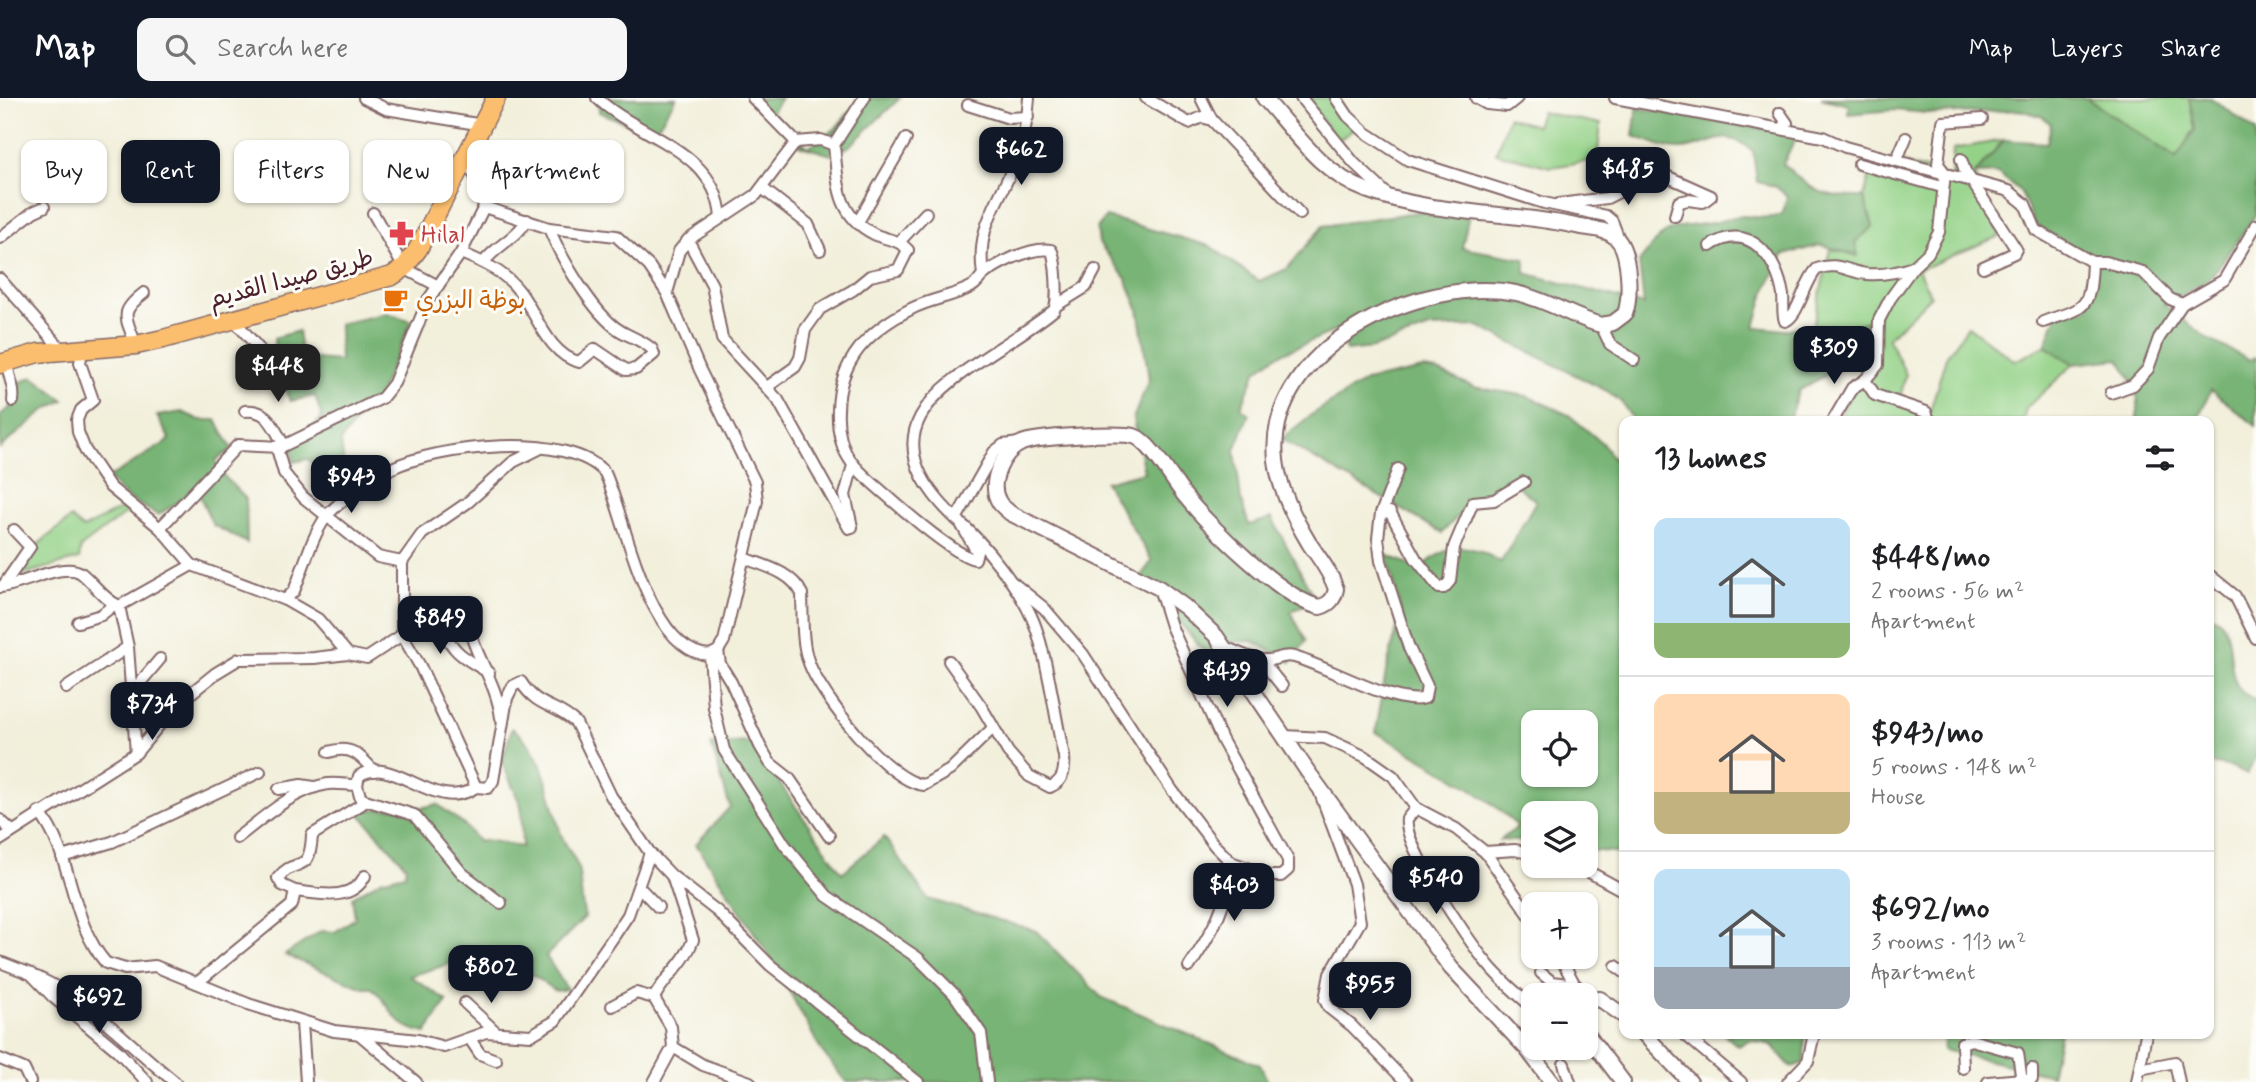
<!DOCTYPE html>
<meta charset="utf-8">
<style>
body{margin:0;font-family:Mynerve,"Playpen Sans Arabic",sans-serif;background:#f6f6f6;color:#202124;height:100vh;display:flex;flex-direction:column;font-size:26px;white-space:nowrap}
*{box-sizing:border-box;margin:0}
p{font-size:23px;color:#757577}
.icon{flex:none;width:38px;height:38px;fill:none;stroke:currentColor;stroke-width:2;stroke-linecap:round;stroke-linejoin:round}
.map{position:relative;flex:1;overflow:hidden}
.panel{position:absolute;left:1619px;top:318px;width:595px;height:623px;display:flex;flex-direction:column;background:#fff;border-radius:14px;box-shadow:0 2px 5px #0004}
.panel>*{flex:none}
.hud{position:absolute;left:21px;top:42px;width:665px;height:63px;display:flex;gap:14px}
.buttons{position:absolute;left:1521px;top:612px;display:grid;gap:14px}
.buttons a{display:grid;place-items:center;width:77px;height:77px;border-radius:14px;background:#fff;box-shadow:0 2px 5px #0004;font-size:35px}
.price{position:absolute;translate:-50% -60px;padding:0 16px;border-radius:14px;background:#111827;color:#fff;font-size:23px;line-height:46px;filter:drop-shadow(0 2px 4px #0008)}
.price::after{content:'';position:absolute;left:50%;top:42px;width:21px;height:16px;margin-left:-10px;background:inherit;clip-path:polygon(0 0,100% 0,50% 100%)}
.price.active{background:#222;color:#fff}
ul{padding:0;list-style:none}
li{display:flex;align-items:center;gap:21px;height:175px;padding:0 35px}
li+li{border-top:2px solid #e0e0e0}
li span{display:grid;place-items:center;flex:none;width:196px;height:140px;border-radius:14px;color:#555}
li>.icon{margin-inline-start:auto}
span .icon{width:84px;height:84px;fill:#fffc;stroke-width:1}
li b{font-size:30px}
h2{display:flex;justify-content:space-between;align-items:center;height:84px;padding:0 35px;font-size:30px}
.pill{padding:0 24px;border-radius:14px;background:#fff;box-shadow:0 2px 5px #0004;font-size:24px;line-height:63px}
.pill.active{background:#111827;color:#fff}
header{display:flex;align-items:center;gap:42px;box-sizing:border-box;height:98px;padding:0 35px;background:#111827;color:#fff}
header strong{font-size:33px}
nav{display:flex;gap:38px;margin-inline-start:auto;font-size:24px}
.search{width:490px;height:63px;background:#f6f6f6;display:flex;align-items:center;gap:18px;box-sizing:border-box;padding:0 24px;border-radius:14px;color:#757577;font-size:26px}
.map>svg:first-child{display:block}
</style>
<header>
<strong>Map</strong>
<div class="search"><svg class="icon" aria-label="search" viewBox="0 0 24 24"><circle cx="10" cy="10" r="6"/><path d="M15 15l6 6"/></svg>Search here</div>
<nav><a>Map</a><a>Layers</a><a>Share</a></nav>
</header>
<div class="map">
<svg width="2256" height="984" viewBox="0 0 2256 984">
<rect width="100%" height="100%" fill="#fdfcf7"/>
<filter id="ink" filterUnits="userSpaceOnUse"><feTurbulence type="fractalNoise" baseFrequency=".0143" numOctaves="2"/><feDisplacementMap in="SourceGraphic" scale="14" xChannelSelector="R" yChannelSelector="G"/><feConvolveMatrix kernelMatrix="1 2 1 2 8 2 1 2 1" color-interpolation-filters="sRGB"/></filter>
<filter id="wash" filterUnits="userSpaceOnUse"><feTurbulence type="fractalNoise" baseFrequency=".00686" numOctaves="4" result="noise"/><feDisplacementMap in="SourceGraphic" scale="28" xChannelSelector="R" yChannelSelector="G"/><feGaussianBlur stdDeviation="1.57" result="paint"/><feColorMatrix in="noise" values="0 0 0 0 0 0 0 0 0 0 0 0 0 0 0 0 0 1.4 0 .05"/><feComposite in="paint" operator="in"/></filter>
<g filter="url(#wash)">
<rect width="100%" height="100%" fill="#f2efdb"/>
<!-- green -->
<g fill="#94d288" stroke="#6f785a" stroke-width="2">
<path d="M1307 0H1331L1353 32 1337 43Z"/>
<path d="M2086 0H2189L2195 31 2176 60Z"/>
<path d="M1541 14 1601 26 1597 62 1551 69 1496 55 1508 19 1536 28Z"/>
<path d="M2004 42 1975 76 2000 138 1918 172 1931 198 1888 240 1906 276 1900 300 1930 313 1946 259 1968 228 2015 263 2045 248 2074 266 2026 310 2023 324H1838L1853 290 1872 262 1873 222 1828 235 1813 229 1830 151 1857 157 1855 144 1873 129 1864 99 1871 72 1902 65 1952 80 1953 51Z"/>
<path d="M120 411 130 412 81 449 79 461 16 478 36 448 71 420 83 431Z"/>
</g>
<!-- forest -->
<g fill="#77b474" stroke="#606a50" stroke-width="2" fill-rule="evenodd">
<path d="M598 0H676L653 36 599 14Z"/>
<path d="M747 0H781L771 15 808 49 835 31 861 0H900L852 46 835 58 801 48Z"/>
<path d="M1821 0H2086L2176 60 2195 31 2189 0H2211L2256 33V116L2210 181 2164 207 2208 241 2249 262 2256 259V328L2211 292 2196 324H2136C2143 299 2133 282 2119 261L2074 266 2045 248 2059 212 2087 211 2095 161 2034 126 2021 94 1998 75 1975 76 2004 42 2047 45 2051 26 2041 18 2020 12 1938 16 1895 12 1848 16 1849 7Z"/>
<path d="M1637 10 1798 36 1783 66C1815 95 1821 99 1864 99L1873 129 1855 144 1858 158 1821 147 1783 157 1765 194 1755 229 1785 232 1805 227 1828 235 1873 221 1872 262 1848 265 1799 292 1788 324H1635L1621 304 1609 294 1478 228 1430 230 1373 250 1346 253 1339 231 1276 258 1256 273 1241 310 1249 316 1235 352 1241 402 1249 427 1272 420 1315 501 1291 514 1306 543 1291 564 1253 543 1229 544 1211 561 1140 479 1152 463 1105 384 1144 374 1133 321 1149 281 1138 210 1126 181 1099 145 1097 130 1106 119 1210 148 1259 183 1287 171 1323 128 1471 106 1462 150 1525 161V175L1644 207 1639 164C1671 124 1664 132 1712 125 1723 123 1734 118 1745 118 1757 119 1773 122 1783 115L1787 98 1775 88 1757 84 1753 53C1721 27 1713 49 1681 51 1666 52 1647 42 1633 38Z"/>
<path d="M387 215 412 223 375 305 357 321 341 343 346 386 335 390 308 361 294 364 291 351 322 319 315 298 290 303 284 288 287 280 275 254 274 240 298 233 302 260 340 263 339 226Z"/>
<path d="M1423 271 1438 273 1474 289 1527 298 1569 317 1602 345 1624 375V755L1586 752V716H1533V744L1500 742 1518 729C1477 687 1425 665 1376 634L1386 573 1401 514 1387 457 1419 471C1452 444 1465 443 1501 464L1536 403 1510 382 1473 402 1442 435 1281 341 1311 317 1366 283ZM1533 625H1586V677H1533Z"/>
<path d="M33 279 64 302 45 312 0 350V317L20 302 16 286Z"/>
<path d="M182 314 200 322H216L232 351 216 362 220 374 246 401 247 445 213 427 197 392 158 417 126 399 108 380 170 342 157 318Z"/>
<path d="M2209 517C2242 526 2221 572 2242 594 2245 597 2252 600 2256 602V660L2247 676 2233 669 2209 665Z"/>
<path d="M512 630C546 653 549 699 561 736 565 748 575 759 578 770 582 786 580 802 585 819L546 858 567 891 556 893 528 874 519 884C499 875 480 873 462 862L410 878 447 903 426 935C390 928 396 912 372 890H363L285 857 321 833 335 834 355 820 352 799 381 782 405 776 406 768 358 714C385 706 412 715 437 706L464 727 479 744 486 742 522 749 521 708 502 664Z"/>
<path d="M751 644 842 775 884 739 928 801 1036 833 1101 899 1260 967 1268 984H846L821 952 774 865 696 746 730 709 711 646Z"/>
<path d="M1724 936H1805L1804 965 1791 969 1772 947 1750 942 1738 948Z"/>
<path d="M1945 936H2060L2051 977 1943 952Z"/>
</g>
</g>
<g filter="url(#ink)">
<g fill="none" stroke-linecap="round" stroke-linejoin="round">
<defs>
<g id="minor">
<path d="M364 0 386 11 483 27"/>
<path d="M597 0C639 40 716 51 721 120"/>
<path d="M753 0 796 44 821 42 834 47 864 0"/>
<path d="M1146 0 1189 25 1202 19 1212 22"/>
<path d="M1201 0 1212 22 1300 116"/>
<path d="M1301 0 1354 65 1390 99"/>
<path d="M1336 0 1348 18 1365 34 1408 62 1544 105 1606 118 1612 123 1619 141"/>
<path d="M1476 0 1487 6 1507 8 1517 0"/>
<path d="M1615 0 1823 39 1845 49 2009 93 2025 106 2036 132 2092 164C2090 214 2085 209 2043 224"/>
<path d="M968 7 1009 20 1028 19"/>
<path d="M1780 15 1787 25 1782 31"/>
<path d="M465 60 479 85 484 109 461 155 428 202 394 285 382 300 281 349 278 354 284 375 303 399 378 459 402 464V537L420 568 476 689 488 690 493 683 507 600 513 588 521 584C537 610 556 606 576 625L611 698 650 755 672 778 718 814 770 867 918 984"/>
<path d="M1897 61 1906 40"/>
<path d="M1961 61 1965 73 2016 151 2014 155 1983 169"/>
<path d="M1859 66 1942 89"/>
<path d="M762 90 808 126 820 152"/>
<path d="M1559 106 1607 100 1646 80 1664 77 1711 98 1703 104 1688 102 1679 104 1675 118"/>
<path d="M484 109 549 130 616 138 649 168 667 195"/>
<path d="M373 115 404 170 438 188"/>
<path d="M858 124 906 41"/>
<path d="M0 140 33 114 44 109"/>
<path d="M688 142 712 187 722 241 778 302 849 430"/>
<path d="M899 144 926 115"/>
<path d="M1710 148C1749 122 1777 160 1783 197 1784 206 1782 215 1785 223 1799 218 1804 184 1817 171 1837 163 1848 174 1867 176 1882 177 1899 174 1913 169"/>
<path d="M461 155C483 164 505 174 520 194 537 217 549 257 579 264L595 251 626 272 636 271 654 256 652 251C642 242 630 239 619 232 593 215 561 160 549 130"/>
<path d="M484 164C496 148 518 139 527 122"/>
<path d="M2092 164H2105L2143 174 2170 201 2182 206 2224 182 2256 127"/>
<path d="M983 177C976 130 996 110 1013 69 1022 47 1028 23 1029 0"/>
<path d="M0 181 63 253"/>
<path d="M1057 207 1086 189 1095 172"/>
<path d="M234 222 260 252"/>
<path d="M1601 227 1610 246 1634 262"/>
<path d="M136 247C126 219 118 215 144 195"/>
<path d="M82 253 80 265 93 302 81 312 77 322 78 334 85 352 110 389 160 430 192 467"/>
<path d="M8 263C6 277 16 288 13 303"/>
<path d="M767 289 795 269 800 260 805 232 820 211 853 192 870 178 898 172 908 152C899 141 886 142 874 136 836 117 838 84 834 47"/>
<path d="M2111 295 2133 287 2148 271 2159 240 2182 206"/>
<path d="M245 313C269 311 273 329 284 347"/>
<path d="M1832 324 1852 290 1865 282"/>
<path d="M1930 324 1926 314 1875 297 1865 282 1878 267 1879 222 1890 201 1913 169 1928 155 1939 134 1945 75 1938 66 1943 24 1982 21"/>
<path d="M1382 413 1398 371"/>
<path d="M956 421 994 354 1003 347 1020 345"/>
<path d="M852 429 845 397 853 367"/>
<path d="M160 430 238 347 281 349"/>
<path d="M744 460C765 468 792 474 802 496 803 517 801 545 809 565 821 598 888 684 924 687L950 672 993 630"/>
<path d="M402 464 422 436 467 405 513 364 539 351"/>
<path d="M2208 476 2235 498 2256 540"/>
<path d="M1013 485 1044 510 1083 556 1172 692 1215 748 1231 764 1270 778H1281L1288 772V762L1222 642 1171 528 1159 490"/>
<path d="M3 488 30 449 14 432"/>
<path d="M0 489C23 487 64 463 81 475 94 485 103 501 119 508L192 467 285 502 294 493C304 469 311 440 326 419 336 405 374 379 390 371 436 348 568 332 605 375 626 421 648 555 710 557L718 553 724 543 757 403 755 384 700 272 667 195 679 153 688 142 756 97 796 44"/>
<path d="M285 502 318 521 348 556 367 560 402 537"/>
<path d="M403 510C432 501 441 536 456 552 465 562 478 567 489 575"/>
<path d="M78 524 101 517 115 506"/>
<path d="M468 526C475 559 497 585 501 620"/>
<path d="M1227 550C1239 555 1254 563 1268 562 1277 562 1283 556 1294 559 1322 566 1398 610 1425 600L1427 588 1409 550 1381 463 1378 440 1381 415 1390 414 1416 461 1439 490H1444L1450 483 1454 449 1473 404 1494 402 1524 384"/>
<path d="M718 553 720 566 731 584 760 648 770 665 789 680 829 738"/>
<path d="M710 557 714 610 724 652 785 747 827 798 918 860 954 896 981 935 987 984"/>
<path d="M1261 562 1282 588"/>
<path d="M949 563 981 608 1008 654 1029 678 1050 689C1064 683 1065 672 1064 658 1054 616 1050 571 1036 530 1024 495 984 444 956 421 842 313 984 270 1054 212 1059 204 1056 157 1051 152 1032 148 996 166 982 178 978 182 977 186 971 189 952 199 930 201 911 211 868 233 839 262 838 312 837 331 841 353 854 367 865 380 881 392 893 403 909 417 957 458 975 461L977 454 960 424"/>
<path d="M66 590 128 549"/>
<path d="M133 593 160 561"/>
<path d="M1284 638 1325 640 1366 659 1393 678 1416 710 1456 731 1485 754 1533 822"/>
<path d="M329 654C351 647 360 657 374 673"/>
<path d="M136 655 175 608 216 575 239 561 314 560 348 556"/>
<path d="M279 691 301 687 314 689"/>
<path d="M1320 695 1354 786 1360 824 1330 876 1325 902 1329 910 1352 928 1406 984"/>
<path d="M362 701 414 717 462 775 501 805"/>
<path d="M1416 710 1407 721C1402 746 1468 842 1486 864 1499 881 1517 895 1533 910"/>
<path d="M39 714C74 757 69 823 106 865L125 871 155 868 248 906 334 933 418 942 444 949 486 934 531 937 555 923 614 838 628 817 650 755"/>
<path d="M0 722 12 733"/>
<path d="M237 740C263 720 294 691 328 686 337 685 348 687 357 687"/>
<path d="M0 742 136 655 128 549 119 508"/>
<path d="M1485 754 1515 752 1533 756"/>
<path d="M62 759 112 744 260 674"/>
<path d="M1578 768 1624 793"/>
<path d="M639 789 658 809"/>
<path d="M295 793C320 796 352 804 365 778"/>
<path d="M1560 859 1581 898"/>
<path d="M0 864 31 876 53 899 118 953 147 984"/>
<path d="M1616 868 1624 874"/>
<path d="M1189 869C1212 835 1229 805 1231 764"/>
<path d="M1541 875 1552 884 1576 887"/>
<path d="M37 879C92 904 129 947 175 984"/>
<path d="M197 885 292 807 295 793 282 787 278 780C296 757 310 779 312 737L362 706 357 687 359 678C393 654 435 718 476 689"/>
<path d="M465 905 495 933"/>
<path d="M612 908 636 895 654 900"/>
<path d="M302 925 306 984"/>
<path d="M359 936 416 984"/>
<path d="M1684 936 1741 984"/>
<path d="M470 941 480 956 496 962"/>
<path d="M673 949 703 967 750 984"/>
<path d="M0 961 24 971 30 984"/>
<path d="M1564 966 1570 984"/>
<path d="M1963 970 1962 945 1971 942 2018 955 2022 984"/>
<path d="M2140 971 2175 964 2179 984"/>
<path d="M2022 983 2032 981V971"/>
<path d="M654 984 673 949 671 929 654 900C664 879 684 867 693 842L672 778"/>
<path d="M1788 984 1808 963 1814 936"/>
<path d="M1988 984 2022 981"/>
<path d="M2137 984 2146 936"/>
</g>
<g id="tertiary">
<path d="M1264 0C1293 32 1323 77 1366 92 1432 117 1507 113 1576 128 1589 131 1606 130 1616 140 1630 152 1631 199 1625 216L1613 225 1601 227C1572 219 1546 201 1516 195 1422 176 1264 250 1276 362 1279 391 1294 420 1309 445 1319 460 1330 473 1336 491 1334 501 1330 506 1320 509 1285 503 1208 427 1185 398 1173 383 1150 343 1134 338 1119 334 1035 339 1022 345 1003 353 987 385 999 404 1001 408 1007 412 1010 415L1159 490 1185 509 1216 538 1308 674 1451 870 1527 951 1552 984"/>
<path d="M1586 903 1600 901 1624 918"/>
<path d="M1586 935 1623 984"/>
<path d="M1644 936 1690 984"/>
</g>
<path id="trunk" d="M0 266 38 255 136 247 163 241 392 178 404 170 418 151 496 0"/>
</defs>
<!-- minor casing -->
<use href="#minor" stroke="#856869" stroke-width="14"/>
<!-- tertiary casing -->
<use href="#tertiary" stroke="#856869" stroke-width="18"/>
<!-- trunk casing -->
<use href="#trunk" stroke="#856869" stroke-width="21"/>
<!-- minor -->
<use href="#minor" stroke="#fff" stroke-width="10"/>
<!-- tertiary -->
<use href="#tertiary" stroke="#fff" stroke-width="14"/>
<!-- trunk -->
<use href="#trunk" stroke="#fabe6e" stroke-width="18"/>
</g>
</g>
<!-- icons -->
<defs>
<symbol id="pharmacy-bare" viewBox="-9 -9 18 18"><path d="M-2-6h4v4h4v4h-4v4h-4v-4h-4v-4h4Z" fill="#e0444e" stroke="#fdfcf7" stroke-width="2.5" paint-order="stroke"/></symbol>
<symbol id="cafe-bare" viewBox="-9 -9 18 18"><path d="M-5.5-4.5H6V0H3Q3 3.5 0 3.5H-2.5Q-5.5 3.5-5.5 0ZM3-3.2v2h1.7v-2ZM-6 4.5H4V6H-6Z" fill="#e8710a" stroke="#fdfcf7" stroke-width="2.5" paint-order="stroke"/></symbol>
</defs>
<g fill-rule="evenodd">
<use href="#pharmacy-bare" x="384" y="118" width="35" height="35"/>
<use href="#cafe-bare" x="378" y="184" width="35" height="35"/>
</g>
<g text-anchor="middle" stroke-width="6" stroke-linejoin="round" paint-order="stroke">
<!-- health labels -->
<g font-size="24" fill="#be3a42" stroke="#fdfcf7" text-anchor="start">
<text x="421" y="144">Hilal</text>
</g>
<!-- street labels -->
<g font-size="24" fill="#4a1f2b" stroke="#fdfcf7">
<text transform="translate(291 180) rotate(-15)" y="8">طريق صيدا القديم</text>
</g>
<!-- food labels -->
<g font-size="24" fill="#c56008" stroke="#fdfcf7" text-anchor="start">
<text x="416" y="210">بوظة البزري</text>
</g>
</g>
</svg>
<div class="buttons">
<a><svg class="icon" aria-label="locate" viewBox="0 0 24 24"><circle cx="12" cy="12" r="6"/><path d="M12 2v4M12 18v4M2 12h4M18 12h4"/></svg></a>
<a><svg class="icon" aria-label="layers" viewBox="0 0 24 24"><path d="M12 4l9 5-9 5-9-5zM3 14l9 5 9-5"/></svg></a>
<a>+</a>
<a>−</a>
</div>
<b class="price" style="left:1021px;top:89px">$662</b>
<b class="price" style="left:1628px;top:109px">$485</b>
<b class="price" style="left:1834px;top:288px">$309</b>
<b class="price active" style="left:278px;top:306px">$448</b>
<b class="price" style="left:351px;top:417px">$943</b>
<b class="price" style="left:440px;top:558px">$849</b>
<b class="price" style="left:1227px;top:611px">$439</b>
<b class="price" style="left:152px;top:644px">$734</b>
<b class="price" style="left:1436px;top:818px">$540</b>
<b class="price" style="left:1234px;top:825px">$403</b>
<b class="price" style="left:491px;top:907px">$802</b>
<b class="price" style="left:1370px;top:924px">$955</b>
<b class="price" style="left:99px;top:937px">$692</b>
<div class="hud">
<a class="pill">Buy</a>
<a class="pill active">Rent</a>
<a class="pill">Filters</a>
<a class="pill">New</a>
<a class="pill">Apartment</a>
</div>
<section class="panel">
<h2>13 homes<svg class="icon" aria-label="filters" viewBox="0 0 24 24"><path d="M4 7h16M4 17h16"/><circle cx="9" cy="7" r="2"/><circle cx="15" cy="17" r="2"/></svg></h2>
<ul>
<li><span style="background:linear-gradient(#bfe0f5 75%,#8fb573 0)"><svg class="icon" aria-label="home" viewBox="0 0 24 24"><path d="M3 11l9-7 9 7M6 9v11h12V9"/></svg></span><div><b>$448/mo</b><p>2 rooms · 56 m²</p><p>Apartment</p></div></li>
<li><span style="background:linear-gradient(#ffd9b3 70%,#c2b280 0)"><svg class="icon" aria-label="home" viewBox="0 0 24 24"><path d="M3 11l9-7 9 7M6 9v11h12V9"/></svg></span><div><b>$943/mo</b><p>5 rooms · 148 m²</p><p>House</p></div></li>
<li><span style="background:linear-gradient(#bfe0f5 70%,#9aa5b1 0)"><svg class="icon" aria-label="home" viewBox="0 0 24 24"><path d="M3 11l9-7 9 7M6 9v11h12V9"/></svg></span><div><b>$692/mo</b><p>3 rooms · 113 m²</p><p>Apartment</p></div></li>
</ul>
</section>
</div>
